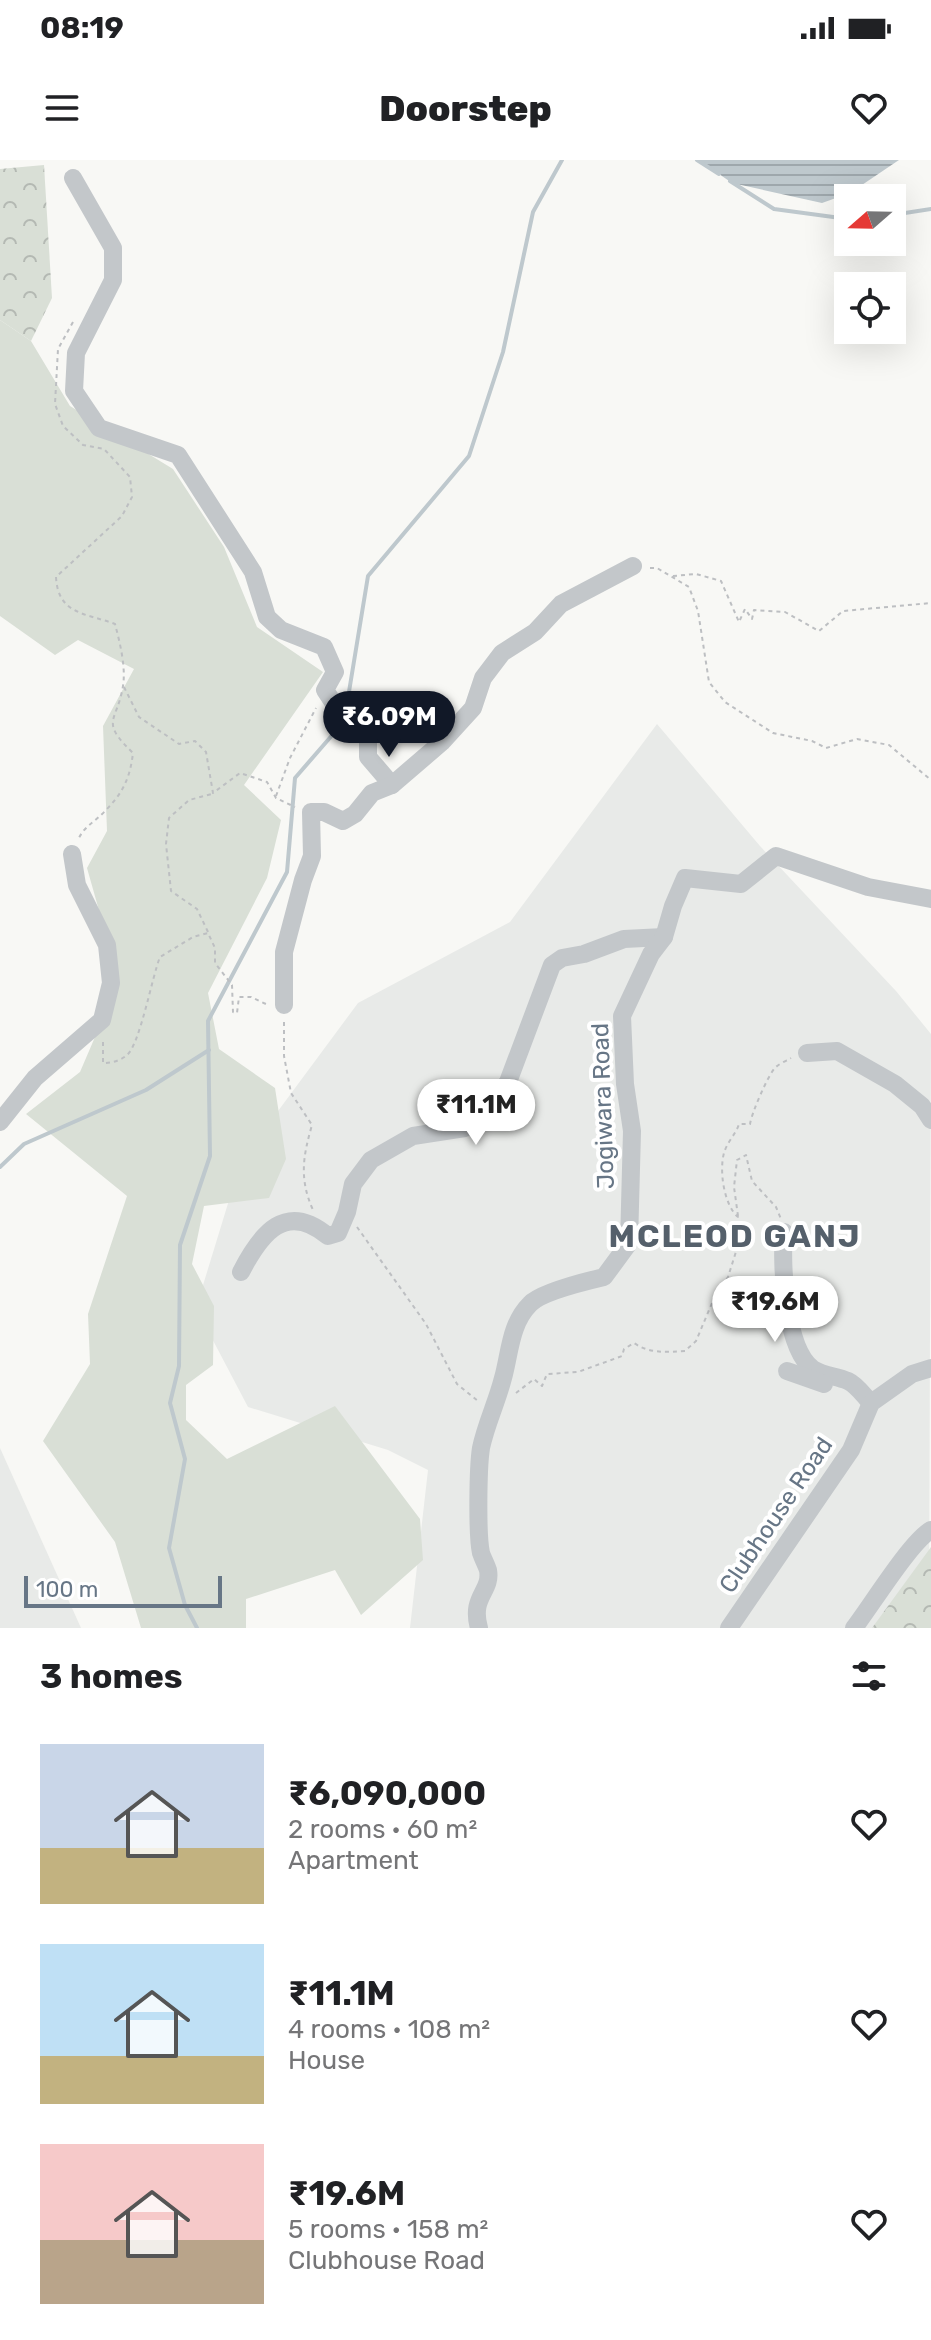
<!DOCTYPE html>
<meta charset="utf-8">
<style>
body{margin:0;font-family:Rubik,sans-serif;background:#f2f2f2;color:#202124;height:100vh;display:flex;flex-direction:column;font-size:30px;white-space:nowrap}
*{box-sizing:border-box;margin:0}
p{font-size:26px;color:#757577}
.icon{flex:none;width:44px;height:44px;fill:none;stroke:currentColor;stroke-width:2;stroke-linecap:round;stroke-linejoin:round}
.map{position:relative;height:1468px;overflow:hidden}
.details{display:flex;flex-direction:column;background:#fff;flex:1}
.details>*{flex:none}
.needle{width:52px;rotate:250deg}
.buttons{position:absolute;left:834px;top:24px;display:grid;gap:16px}
.buttons a{display:grid;place-items:center;width:72px;height:72px;border-radius:0px;background:#fff;box-shadow:0 8px 32px #0002;font-size:40px}
.scale{position:absolute;left:24px;bottom:20px;width:198px;box-sizing:border-box;padding-left:8px;border:4px solid #677686;border-top:0;font-size:22px;line-height:28px;white-space:nowrap;color:#677686;-webkit-text-stroke:6px #fff;paint-order:stroke}
.price{position:absolute;translate:-50% -68px;padding:0 18px;border-radius:28px;background:#fff;color:#222;font-size:26px;line-height:52px;filter:drop-shadow(0 2px 4px #0008)}
.price::after{content:'';position:absolute;left:50%;top:48px;width:24px;height:18px;margin-left:-12px;background:inherit;clip-path:polygon(0 0,100% 0,50% 100%)}
.price.selected{background:#111827;color:#fff}
ul{padding:0;list-style:none}
li{display:flex;align-items:center;gap:24px;height:200px;padding:0 40px}
li span{display:grid;place-items:center;flex:none;width:224px;height:160px;border-radius:0px;color:#555}
li>.icon{margin-inline-start:auto}
span .icon{width:96px;height:96px;fill:#fffc;stroke-width:1}
li b{font-size:34px}
h2{display:flex;justify-content:space-between;align-items:center;height:96px;padding:0 40px;font-size:34px}
.status{display:flex;justify-content:space-between;align-items:center;height:56px;padding:0 40px;background:#fff;direction:ltr}
.status svg{height:22px;fill:currentColor}
header{display:flex;justify-content:space-between;align-items:center;height:104px;padding:0 40px;background:#fff;font-size:36px;font-weight:800}
.map>svg:first-child{display:block}
</style>
<div class="status"><b>08:19</b><svg viewBox="0 0 49 12"><path d="M0 12V9h3v3zM5 12V6h3v6zM10 12V3h3v9zM15 12V0h3v12zM26 1h20v11H26zM47 4h2v5h-2z"/></svg></div>
<header><svg class="icon" aria-label="menu" viewBox="0 0 24 24"><path d="M4 6h16M4 12h16M4 18h16"/></svg>Doorstep<svg class="icon" aria-label="heart" viewBox="0 0 24 24"><path d="M12 20l-8-8c-3-5 5-10 8-4 3-6 11-1 8 4z"/></svg></header>
<div class="map">
<svg width="931" height="1468" viewBox="0 0 931 1468">
<defs>
<pattern id="forest-crowns" width="20" height="18" patternUnits="userSpaceOnUse" patternTransform="scale(2)"><rect width="20" height="18" fill="#d9dfd6"/><path d="M2 6a3 3 0 1 1 6 0M12 15a3 3 0 1 1 6 0" fill="none" stroke="#b4b9b3"/></pattern>
<pattern id="water-rules" width="6" height="5" patternUnits="userSpaceOnUse" patternTransform="scale(2)"><rect width="6" height="5" fill="#bec8cd"/><path d="M0 2.5h6" fill="none" stroke="#9ea7ac"/></pattern>
</defs>
<rect width="100%" height="100%" fill="#f8f8f5"/>
<!-- built -->
<g fill="#e8eae8">
<path d="M657 564 760 686 896 831 931 874 929 1468H410L428 1310 388 1290 248 1247 196 1148 241 1001 358 843 510 762Z"/>
<path d="M0 1288 81 1468H0Z"/>
</g>
<!-- grass -->
<path fill="#d9dfd6" d="M0 160 31 181 70 246 173 309 224 387 257 467 323 512 244 625 281 660 267 718 208 833 219 889 275 928 286 999 269 1038 204 1046 192 1104 214 1146 213 1205 186 1225V1260L227 1299 335 1246 420 1359 423 1400 361 1455 335 1410 246 1439V1468H141L115 1382 43 1281 90 1204 88 1154 127 1036 26 954 80 912 119 821 87 708 107 671 103 566 134 509 78 480 55 495 0 456Z"/>
<!-- forest -->
<g fill="url(#forest-crowns)">
<path d="M44 5 52 138 31 181 0 160V9Z"/>
<path d="M931 1387V1468H872Z"/>
</g>
<!-- water -->
<path fill="url(#water-rules)" d="M699 0H899L850 33 822 43 732 23Z"/>
<g fill="none" stroke-linecap="round" stroke-linejoin="round">
<!-- stream -->
<g stroke="#bec8cd" stroke-width="4">
<path d="M697 0 719 14"/>
<path d="M730 21 774 49 848 59"/>
<path d="M892 55 931 49"/>
<path d="M346 550 368 416 469 296 503 192 533 52 562 0"/>
<path d="M0 1007 24 984 146 930 209 890"/>
<path d="M197 1468 185 1445 169 1388 185 1299 170 1243 179 1206 180 1085 210 996 208 861 287 712 295 618 341 565"/>
</g>
<!-- path -->
<g stroke="#bdbfc2" stroke-width="2" stroke-dasharray="4 4" stroke-linecap="butt">
<path d="M73 162 58 189 55 244 63 266 83 285 104 289 130 317 132 337 122 356 56 417C58 455 86 453 115 464 120 483 126 507 123 526 117 563 99 560 133 593 130 618 123 633 105 651 95 662 84 666 78 680"/>
<path d="M650 408H657L689 427 698 451 709 522 725 542 773 573 812 581 826 588 857 579 889 585 931 620"/>
<path d="M673 416 696 414 721 421 739 462 745 449 752 459 754 450 785 452 819 471 843 451 931 443"/>
<path d="M124 527 139 557 179 584 195 581 206 592 213 633 240 613 267 622 276 638 295 647"/>
<path d="M276 636 290 598 316 548"/>
<path d="M208 772 197 749 171 731 166 684 169 658 189 640 212 634"/>
<path d="M284 862V896L291 933 312 965C303 996 299 1019 313 1050"/>
<path d="M103 882V903C111 903 120 901 127 895 140 884 152 817 160 797L193 777 208 773 215 788V803L232 825 233 852 237 853 239 837H251L268 845"/>
<path d="M738 1056 734 1027 737 1000 746 995 752 1021 776 1047 781 1059"/>
<path d="M357 1067 426 1164 457 1224 478 1241"/>
<path d="M516 1233 534 1219 542 1226 547 1214 578 1212 622 1196 624 1189 634 1183C650 1194 666 1192 685 1191L696 1181 715 1136 728 1117 740 1079 738 1057C724 1045 719 1011 724 993 727 982 736 974 739 964H750C752 952 767 918 774 909 778 904 786 901 791 898"/>
</g>
<!-- minor -->
<g stroke="#c3c7ca" stroke-width="18">
<path d="M73 18 113 88V120L76 193 74 231 99 268 178 295 253 412 267 457 281 470 324 487 335 512 325 530 346 562 368 573V597L392 625"/>
<path d="M284 845V792L303 720 312 696 311 652H324L343 661 355 654 372 633 392 625 442 582 473 548 483 518 502 493 535 472 561 444 633 406"/>
<path d="M807 893 837 891 895 924 922 946 931 960"/>
<path d="M0 962 35 918 102 860 111 823 107 785 77 725 72 694"/>
<path d="M784 1072C781 1104 785 1189 813 1209 824 1216 837 1216 848 1221 857 1225 864 1236 871 1243"/>
<path d="M241 1112C261 1073 286 1041 328 1076L338 1073 347 1052 353 1024 371 1000 413 976 465 968 475 964 508 922 552 805 562 798 584 794 624 779 664 777"/>
<path d="M787 1211 824 1224"/>
<path d="M479 1468C470 1436 492 1432 488 1410 486 1404 483 1399 481 1393 477 1375 478 1307 481 1288 486 1264 497 1242 503 1218 510 1193 510 1164 530 1144 541 1132 587 1121 604 1117L629 1083 632 971 625 924 622 856 651 794 664 777 673 746 685 718 741 724 776 696 868 727 931 739"/>
<path d="M729 1468 851 1290 871 1243 912 1214 931 1208"/>
<path d="M854 1468C871 1446 911 1381 931 1370"/>
</g>
</g>
<g text-anchor="middle" stroke-width="8" stroke-linejoin="round" paint-order="stroke">
<!-- street labels -->
<g font-size="24" fill="#677686" stroke="#fff">
<text transform="translate(603 946) rotate(-92)" y="8">Jogiwara Road</text>
<text transform="translate(776 1355) rotate(-56)" y="8">Clubhouse Road</text>
</g>
<!-- district labels -->
<g font-size="32" font-weight="bold" letter-spacing="2" fill="#55606b" stroke="#fff">
<text x="735" y="1087">MCLEOD GANJ</text>
</g>
</g>
</svg>
<div class="buttons">
<a><svg class="needle" viewBox="-14 -14 28 28"><path d="M0-13l5 13h-10z" fill="#e53935"/><path d="M0 13l5-13h-10z" fill="#757577"/></svg></a>
<a><svg class="icon" aria-label="locate" viewBox="0 0 24 24"><circle cx="12" cy="12" r="6"/><path d="M12 2v4M12 18v4M2 12h4M18 12h4"/></svg></a>
</div>
<div class="scale">100 m</div>
<b class="price selected" style="left:389px;top:599px">₹6.09M</b>
<b class="price" style="left:476px;top:987px">₹11.1M</b>
<b class="price" style="left:775px;top:1184px">₹19.6M</b>
</div>
<section class="details">
<h2>3 homes<svg class="icon" aria-label="filters" viewBox="0 0 24 24"><path d="M4 7h16M4 17h16"/><circle cx="9" cy="7" r="2"/><circle cx="15" cy="17" r="2"/></svg></h2>
<ul>
<li><span style="background:linear-gradient(#c9d6e8 65%,#c2b280 0)"><svg class="icon" aria-label="home" viewBox="0 0 24 24"><path d="M3 11l9-7 9 7M6 9v11h12V9"/></svg></span><div><b>₹6,090,000</b><p>2 rooms · 60 m²</p><p>Apartment</p></div><svg class="icon" aria-label="heart" viewBox="0 0 24 24"><path d="M12 20l-8-8c-3-5 5-10 8-4 3-6 11-1 8 4z"/></svg></li>
<li><span style="background:linear-gradient(#bfe0f5 70%,#c2b280 0)"><svg class="icon" aria-label="home" viewBox="0 0 24 24"><path d="M3 11l9-7 9 7M6 9v11h12V9"/></svg></span><div><b>₹11.1M</b><p>4 rooms · 108 m²</p><p>House</p></div><svg class="icon" aria-label="heart" viewBox="0 0 24 24"><path d="M12 20l-8-8c-3-5 5-10 8-4 3-6 11-1 8 4z"/></svg></li>
<li><span style="background:linear-gradient(#f6c9c9 60%,#b9a48a 0)"><svg class="icon" aria-label="home" viewBox="0 0 24 24"><path d="M3 11l9-7 9 7M6 9v11h12V9"/></svg></span><div><b>₹19.6M</b><p>5 rooms · 158 m²</p><p>Clubhouse Road</p></div><svg class="icon" aria-label="heart" viewBox="0 0 24 24"><path d="M12 20l-8-8c-3-5 5-10 8-4 3-6 11-1 8 4z"/></svg></li>
</ul>
</section>
